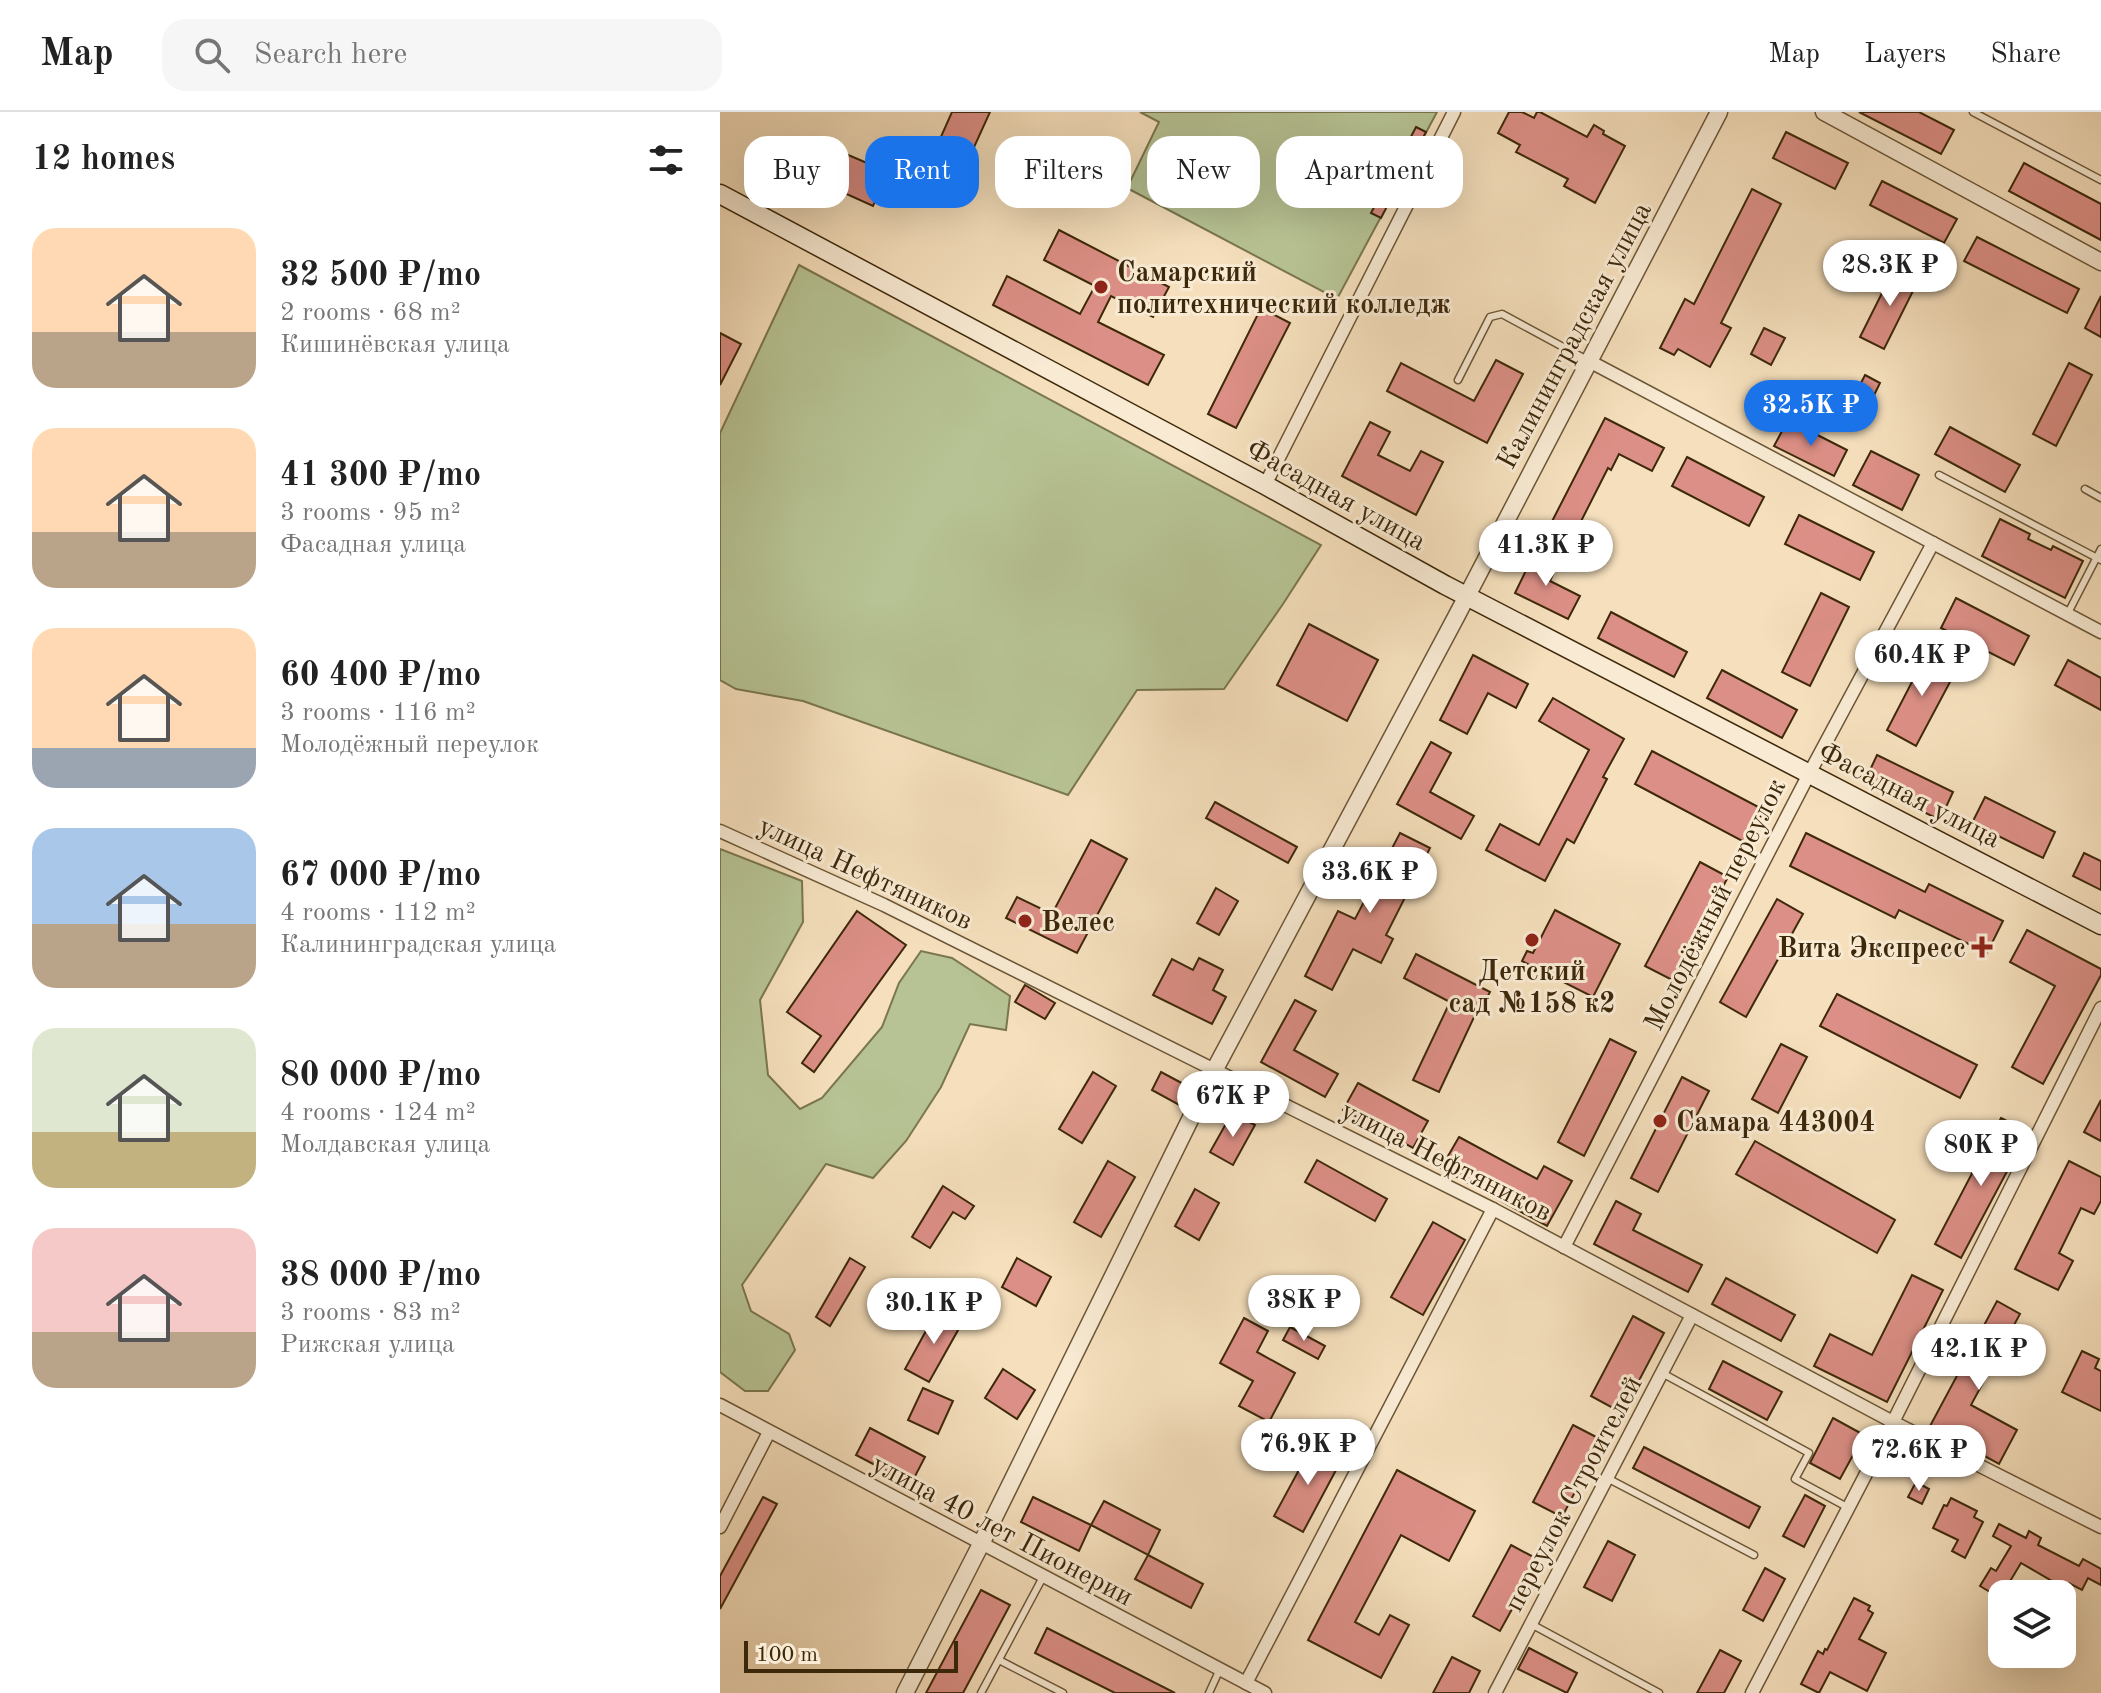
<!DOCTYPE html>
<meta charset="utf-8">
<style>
body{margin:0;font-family:"Old Standard TT",serif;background:#f6f6f6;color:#222;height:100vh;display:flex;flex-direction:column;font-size:30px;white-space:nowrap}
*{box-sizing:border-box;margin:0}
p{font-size:26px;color:#767676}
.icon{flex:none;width:44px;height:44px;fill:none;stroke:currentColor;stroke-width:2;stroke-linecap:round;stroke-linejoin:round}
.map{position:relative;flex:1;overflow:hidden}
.side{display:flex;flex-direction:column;background:#fff;width:720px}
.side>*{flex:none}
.hud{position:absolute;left:24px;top:24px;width:760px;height:72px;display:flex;gap:16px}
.controls{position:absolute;left:1268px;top:1468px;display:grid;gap:16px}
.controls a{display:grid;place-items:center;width:88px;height:88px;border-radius:16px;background:#fff;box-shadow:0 8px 32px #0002;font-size:40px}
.scale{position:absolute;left:24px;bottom:20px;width:214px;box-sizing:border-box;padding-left:8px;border:4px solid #3d280a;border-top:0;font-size:22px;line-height:28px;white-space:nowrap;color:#3d280a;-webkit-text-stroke:6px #f8ead3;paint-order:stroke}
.price{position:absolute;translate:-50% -68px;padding:0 18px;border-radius:28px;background:#fff;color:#222;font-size:26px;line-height:52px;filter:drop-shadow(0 2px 4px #0008)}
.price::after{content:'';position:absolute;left:50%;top:48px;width:24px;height:18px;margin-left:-12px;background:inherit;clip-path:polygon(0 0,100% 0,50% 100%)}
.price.selected{background:#1a73e8;color:#fff}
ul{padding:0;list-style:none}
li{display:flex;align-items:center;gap:24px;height:200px;padding:0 32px}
li span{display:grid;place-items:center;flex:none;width:224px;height:160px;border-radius:24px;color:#555}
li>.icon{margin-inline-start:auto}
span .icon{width:96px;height:96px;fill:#fffc;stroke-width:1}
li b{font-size:34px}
h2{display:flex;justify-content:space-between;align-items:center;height:96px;padding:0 32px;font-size:34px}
.pill{padding:0 28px;border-radius:24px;background:#fff;box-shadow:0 8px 32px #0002;font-size:28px;line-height:72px}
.pill.selected{background:#1a73e8;color:#fff}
header{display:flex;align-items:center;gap:48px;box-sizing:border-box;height:112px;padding:0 40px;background:#fff;border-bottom:2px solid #e0e0e0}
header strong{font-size:38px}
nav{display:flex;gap:44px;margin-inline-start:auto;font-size:28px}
.search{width:560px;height:72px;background:#f6f6f6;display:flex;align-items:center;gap:20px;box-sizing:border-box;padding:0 28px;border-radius:24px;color:#767676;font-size:30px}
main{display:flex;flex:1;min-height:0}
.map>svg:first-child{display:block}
</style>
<header>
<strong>Map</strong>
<div class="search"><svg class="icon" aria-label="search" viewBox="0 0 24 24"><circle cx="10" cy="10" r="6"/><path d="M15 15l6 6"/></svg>Search here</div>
<nav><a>Map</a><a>Layers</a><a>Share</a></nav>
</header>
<main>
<section class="side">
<h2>12 homes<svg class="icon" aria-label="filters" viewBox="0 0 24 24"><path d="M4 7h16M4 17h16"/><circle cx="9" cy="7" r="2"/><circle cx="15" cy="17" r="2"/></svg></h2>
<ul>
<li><span style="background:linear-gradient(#ffd9b3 65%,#b9a48a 0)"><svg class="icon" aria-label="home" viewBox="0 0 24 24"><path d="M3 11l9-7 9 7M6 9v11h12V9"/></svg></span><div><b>32 500 ₽/mo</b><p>2 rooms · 68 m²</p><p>Кишинёвская улица</p></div></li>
<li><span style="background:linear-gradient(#ffd9b3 65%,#b9a48a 0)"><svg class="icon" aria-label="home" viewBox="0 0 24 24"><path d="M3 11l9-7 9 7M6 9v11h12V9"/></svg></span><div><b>41 300 ₽/mo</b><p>3 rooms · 95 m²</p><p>Фасадная улица</p></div></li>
<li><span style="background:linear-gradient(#ffd9b3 75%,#9aa5b1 0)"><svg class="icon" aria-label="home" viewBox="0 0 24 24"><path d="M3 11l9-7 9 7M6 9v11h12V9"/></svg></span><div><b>60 400 ₽/mo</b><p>3 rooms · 116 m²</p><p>Молодёжный переулок</p></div></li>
<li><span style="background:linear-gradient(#a9c7e8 60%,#b9a48a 0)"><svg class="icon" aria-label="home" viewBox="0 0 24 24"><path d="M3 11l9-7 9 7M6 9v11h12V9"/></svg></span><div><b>67 000 ₽/mo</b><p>4 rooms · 112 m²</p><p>Калининградская улица</p></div></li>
<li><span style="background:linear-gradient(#dfe7d0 65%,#c2b280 0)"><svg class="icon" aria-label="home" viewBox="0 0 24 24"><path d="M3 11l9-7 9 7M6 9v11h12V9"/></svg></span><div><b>80 000 ₽/mo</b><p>4 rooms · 124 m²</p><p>Молдавская улица</p></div></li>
<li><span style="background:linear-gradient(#f6c9c9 65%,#b9a48a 0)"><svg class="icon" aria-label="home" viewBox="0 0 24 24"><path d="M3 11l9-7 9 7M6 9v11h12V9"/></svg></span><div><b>38 000 ₽/mo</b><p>3 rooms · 83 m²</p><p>Рижская улица</p></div></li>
</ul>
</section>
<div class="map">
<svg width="1381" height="1581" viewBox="0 0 1381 1581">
<rect width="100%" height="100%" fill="#f5dfbc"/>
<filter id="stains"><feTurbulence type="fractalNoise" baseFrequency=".0025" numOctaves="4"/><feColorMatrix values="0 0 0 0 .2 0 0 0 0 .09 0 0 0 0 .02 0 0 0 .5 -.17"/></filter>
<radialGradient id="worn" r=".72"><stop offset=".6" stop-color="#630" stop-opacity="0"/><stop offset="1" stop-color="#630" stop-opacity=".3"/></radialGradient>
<!-- green -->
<g fill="#b7c394" stroke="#7a764f" stroke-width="2">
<path d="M420 0H717L617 187 407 76 439 10Z"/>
<path d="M79 153 601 433 563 492 504 577 417 578 348 683 83 589 16 577 0 568V321Z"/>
<path d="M0 737 82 769 83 810 40 888 48 963 80 997 102 986 162 915 179 871 201 839 232 846 290 884 286 918 250 912 221 975 186 1029 153 1066 106 1052 22 1173 31 1199 69 1222 75 1238 48 1279H25L0 1260Z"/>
</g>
<!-- building -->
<g fill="#dc8f86" stroke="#3d280a" stroke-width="2">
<path d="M232 0H270L230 88 199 74Z"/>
<path d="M789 0H802L814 6 817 0H820L867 25 874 13 884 19 883 22 905 34 875 91 844 74 848 67 796 40 800 33 778 21Z"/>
<path d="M1139 0H1199L1234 18 1221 42Z"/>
<path d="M696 15 706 20 661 106 651 101Z"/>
<path d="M1066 20 1128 51 1115 77 1053 46Z"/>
<path d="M105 33 168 60 153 94 91 66Z"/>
<path d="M1304 51 1381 92V128L1289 79Z"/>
<path d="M1162 69 1237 107 1224 131 1150 93Z"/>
<path d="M1032 77 1061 92 1001 211 1011 216 990 255 958 237 954 243 940 236 965 187 974 192Z"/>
<path d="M339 118 449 175 433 205 391 184 378 210 444 243 428 273 273 193 287 164 360 202 375 174 324 148Z"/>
<path d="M1257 125 1359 177 1347 201 1244 149Z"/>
<path d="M1175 155 1199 167 1164 237 1140 225Z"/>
<path d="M1381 184V225L1365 216Z"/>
<path d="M541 196 570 211 516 316 488 302Z"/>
<path d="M1044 216 1065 226 1051 253 1031 242Z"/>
<path d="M0 221 21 232 0 273Z"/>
<path d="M776 248 803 262 767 331 667 279 681 251 754 289Z"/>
<path d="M1349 251 1372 263 1336 334 1313 322Z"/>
<path d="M1145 263 1160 271 1142 308 1126 300Z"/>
<path d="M885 306 944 336 932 359 899 342 891 358 888 356 848 435 825 423Z"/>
<path d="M1068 308 1127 338 1114 364 1054 334Z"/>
<path d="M650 310 670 320 658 343 690 359 701 339 723 350 696 403 622 364Z"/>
<path d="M1230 315 1300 353 1285 380 1215 342Z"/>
<path d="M1151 339 1199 363 1182 398 1133 373Z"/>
<path d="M967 345 1044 385 1029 414 952 374Z"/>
<path d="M1079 403 1154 440 1140 468 1065 432Z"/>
<path d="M1280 407 1310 422 1308 427 1331 438 1333 434 1363 449 1345 486 1262 444Z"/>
<path d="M814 442 837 453 830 469 860 484 848 507 795 481Z"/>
<path d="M1101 481 1129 495 1090 574 1062 560Z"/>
<path d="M1236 486 1309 524 1294 553 1221 516Z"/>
<path d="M891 500 967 540 954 565 878 526Z"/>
<path d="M589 512 658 548 627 609 557 573Z"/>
<path d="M1208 539 1238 555 1196 634 1167 618Z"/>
<path d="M753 543 808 572 796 596 768 581 747 622 720 608Z"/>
<path d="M1348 548 1381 566V598L1335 573Z"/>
<path d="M1002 558 1077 598 1062 626 987 586Z"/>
<path d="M833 586 904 627 883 665 887 667 854 731 847 727 825 769 766 738 780 712 819 733 869 638 819 609Z"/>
<path d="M711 630 731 641 710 680 754 704 741 727 677 692Z"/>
<path d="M932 639 1044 698 1026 731 915 672Z"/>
<path d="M1157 643 1233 680 1220 708 1144 671Z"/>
<path d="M1265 685 1335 720 1323 746 1252 711Z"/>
<path d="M495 690 577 735 568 751 486 706Z"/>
<path d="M680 721 710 736 666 823 673 827 661 851 633 837 612 878 585 864 618 799 635 807Z"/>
<path d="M1086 721 1205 780 1209 772 1283 809 1267 841 1179 798 1175 806 1070 754Z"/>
<path d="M371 728 407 747 357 841 286 806 297 785 332 802Z"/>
<path d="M1364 741 1381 749V778L1353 764Z"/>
<path d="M980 750 1008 765 954 869 925 854Z"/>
<path d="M496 776 518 789 499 823 477 811Z"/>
<path d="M1057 787 1083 802 1026 905 1000 890Z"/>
<path d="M835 798 900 832 873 885 802 849 807 839 813 841Z"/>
<path d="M137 799 186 833 94 960 82 951 101 924 67 900Z"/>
<path d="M1307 818 1381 857V863L1323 972 1292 955 1335 874 1290 850Z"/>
<path d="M696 842 770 880 757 904 755 903 719 980 693 968 730 890 684 866Z"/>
<path d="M479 846 503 858 493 878 506 885 492 912 433 883 452 847 473 858Z"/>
<path d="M305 873 335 891 325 907 295 890Z"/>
<path d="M1117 882 1257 953 1240 986 1100 914Z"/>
<path d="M575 888 596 899 574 938 618 962 605 985 541 950Z"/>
<path d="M890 927 916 940 864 1044 838 1030Z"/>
<path d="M1061 932 1087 945 1058 1001 1032 987Z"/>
<path d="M373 960 396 974 362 1031 339 1017Z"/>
<path d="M441 960 471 976 461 994 432 978Z"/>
<path d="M962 965 989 979 938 1080 911 1066Z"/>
<path d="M638 971 708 1009 693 1036 623 998Z"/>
<path d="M1381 988V1029L1364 1020Z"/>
<path d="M512 1001 535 1013 513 1053 490 1040Z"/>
<path d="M1281 1006 1308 1020 1241 1146 1215 1132Z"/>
<path d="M739 1025 817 1067 824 1054 852 1069 827 1114 721 1056Z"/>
<path d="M1035 1029 1175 1108 1157 1141 1016 1062Z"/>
<path d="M597 1048 667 1087 655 1109 585 1070Z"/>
<path d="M388 1049 415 1065 381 1125 354 1110Z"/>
<path d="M1349 1049 1381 1065V1089L1374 1102 1361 1096 1339 1141 1353 1149 1338 1178 1295 1157Z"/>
<path d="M223 1074 254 1094 245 1107 233 1100 210 1136 192 1125Z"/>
<path d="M475 1077 499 1091 479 1128 455 1114Z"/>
<path d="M896 1089 921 1102 913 1118 982 1153 968 1180 874 1132Z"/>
<path d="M713 1110 745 1128 703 1203 671 1185Z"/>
<path d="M130 1146 145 1155 110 1214 96 1205Z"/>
<path d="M297 1146 331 1165 316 1194 282 1175Z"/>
<path d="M1192 1163 1223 1178 1167 1290 1094 1254 1110 1222 1152 1243Z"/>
<path d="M1006 1166 1075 1203 1061 1229 992 1192Z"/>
<path d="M1277 1189 1300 1202 1251 1293 1297 1318 1279 1352 1210 1314Z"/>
<path d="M218 1197 242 1211 209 1270 185 1257Z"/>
<path d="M913 1204 944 1221 902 1301 871 1284Z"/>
<path d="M524 1206 548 1219 537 1240 575 1261 549 1310 519 1294 533 1269 500 1251Z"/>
<path d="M570 1215 605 1234 598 1247 563 1228Z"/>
<path d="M1362 1239 1379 1247 1375 1256 1381 1259V1299L1342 1280Z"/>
<path d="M1003 1249 1062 1280 1047 1308 989 1277Z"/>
<path d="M283 1257 315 1278 297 1307 265 1286Z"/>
<path d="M203 1276 233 1289 218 1322 188 1308Z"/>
<path d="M1113 1306 1144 1323 1120 1367 1090 1351Z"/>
<path d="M853 1313 882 1328 842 1405 813 1390Z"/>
<path d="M150 1316 205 1345 191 1372 136 1343Z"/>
<path d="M594 1330 623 1345 583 1420 554 1404Z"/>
<path d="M924 1335 1040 1395 1029 1416 913 1356Z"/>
<path d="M677 1358 755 1399 729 1449 681 1423 635 1510 659 1523 670 1503 689 1513 661 1566 588 1528Z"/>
<path d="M1196 1370 1209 1377 1202 1392 1188 1385Z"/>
<path d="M1085 1383 1105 1394 1084 1435 1063 1424Z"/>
<path d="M43 1385 57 1392 0 1497V1464Z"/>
<path d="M313 1385 371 1413 359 1439 301 1410Z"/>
<path d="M1231 1386 1257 1399 1254 1405 1263 1410 1245 1446 1232 1439 1238 1428 1213 1416 1224 1393 1227 1394Z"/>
<path d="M384 1389 440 1418 428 1443 371 1413Z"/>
<path d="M1279 1412 1306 1426 1309 1419 1321 1426 1318 1433 1359 1454 1363 1447 1381 1457V1473L1368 1466 1362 1478 1349 1471 1346 1477 1301 1451 1280 1486 1260 1474 1271 1456 1276 1459 1291 1434 1273 1424Z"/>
<path d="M888 1429 915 1443 892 1489 864 1475Z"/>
<path d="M791 1433 819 1448 780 1519 753 1504Z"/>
<path d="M428 1443 483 1472 471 1496 415 1467Z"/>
<path d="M1045 1456 1065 1467 1043 1509 1023 1498Z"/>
<path d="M261 1478 290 1493 243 1581H206Z"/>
<path d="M1134 1486 1150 1494 1148 1498 1153 1501 1139 1527 1166 1541 1147 1579 1110 1560 1099 1581 1081 1572 1098 1539 1103 1542 1105 1537 1107 1538Z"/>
<path d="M327 1516 455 1581H395L315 1541Z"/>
<path d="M809 1536 857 1561 847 1581 798 1557Z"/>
<path d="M1000 1538 1021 1549 1004 1581H977Z"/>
<path d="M732 1545 760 1559 749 1581H713Z"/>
</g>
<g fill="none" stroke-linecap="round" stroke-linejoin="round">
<defs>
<g id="service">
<path d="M1253 0 1381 68"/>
<path d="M738 268 770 205 782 202 869 249"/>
<path d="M1219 363 1381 448"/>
<path d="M1365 377 1381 386"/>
<path d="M1348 501 1381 437"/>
<path d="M942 1261 1089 1341 1075 1367 1127 1395"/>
<path d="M887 1366 1034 1443"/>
<path d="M811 1512 939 1581"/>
<path d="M279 1548 343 1581"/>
<path d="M261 1581 323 1465"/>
<path d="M489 1581 500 1557"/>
</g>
<g id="minor">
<path d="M869 249 1381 520"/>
<path d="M545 373 734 0"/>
<path d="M0 719 164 793 773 1097 1173 1310 1381 1415"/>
<path d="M844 1135 1089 662 1213 431"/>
<path d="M0 1293 545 1581"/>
<path d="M0 1415 49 1320"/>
<path d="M526 1571 773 1097"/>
<path d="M775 1581 972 1203"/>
<path d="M1032 1581 1173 1310 1381 896"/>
</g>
<g id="tertiary">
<path d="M1104 0 1381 150"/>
<path d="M185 1581 261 1432 495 957 736 505 999 0"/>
</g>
<path id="secondary" d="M0 82 545 373 725 473 1381 813"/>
</defs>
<!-- service casing -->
<use href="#service" stroke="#6b5636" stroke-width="9"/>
<!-- minor casing -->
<use href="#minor" stroke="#6b5636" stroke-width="15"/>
<!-- tertiary casing -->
<use href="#tertiary" stroke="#6b5636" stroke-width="19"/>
<!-- secondary casing -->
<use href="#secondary" stroke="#3d280a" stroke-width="21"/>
<!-- service -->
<use href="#service" stroke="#f8ead3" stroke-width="6"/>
<!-- minor -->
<use href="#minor" stroke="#f8ead3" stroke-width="12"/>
<!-- tertiary -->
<use href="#tertiary" stroke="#f8ead3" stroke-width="16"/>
<!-- secondary -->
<use href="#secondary" stroke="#f8ead3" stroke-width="18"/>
</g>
<!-- markers -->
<g fill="#8f2418" stroke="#f8ead3" stroke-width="3">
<circle cx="381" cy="175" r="8"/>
<circle cx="305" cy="809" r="8"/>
<circle cx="812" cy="828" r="8"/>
<path d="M1258 823h8v8h8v8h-8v8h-8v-8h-8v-8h8z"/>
<circle cx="940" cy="1009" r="8"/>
</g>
<g text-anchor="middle" stroke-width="6" stroke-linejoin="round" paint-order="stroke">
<!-- poi labels -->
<g font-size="28" font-weight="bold" fill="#3d280a" stroke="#f8ead3" text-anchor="start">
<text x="397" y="169">Самарский<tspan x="397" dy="32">политехнический колледж</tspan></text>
<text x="321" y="819">Велес</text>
<text x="1246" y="845" text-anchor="end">Вита Экспресс</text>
<text x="812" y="868" text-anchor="middle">Детский<tspan x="812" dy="32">сад №158 к2</tspan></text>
<text x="956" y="1019">Самара 443004</text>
</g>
<!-- street labels -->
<g font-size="28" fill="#3d280a" stroke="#f8ead3">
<text transform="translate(853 223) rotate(-62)" y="10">Калининградская улица</text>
<text transform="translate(617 382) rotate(29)" y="10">Фасадная улица</text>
<text transform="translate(1190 682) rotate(27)" y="10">Фасадная улица</text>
<text transform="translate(146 760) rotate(25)" y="10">улица Нефтяников</text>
<text transform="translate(994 792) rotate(-63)" y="10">Молодёжный переулок</text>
<text transform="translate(727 1048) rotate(27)" y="10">улица Нефтяников</text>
<text transform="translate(852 1381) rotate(-62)" y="10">переулок Строителей</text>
<text transform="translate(283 1417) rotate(28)" y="10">улица 40 лет Пионерии</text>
</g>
</g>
<rect width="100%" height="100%" filter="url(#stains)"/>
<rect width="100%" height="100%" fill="url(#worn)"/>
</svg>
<div class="controls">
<a><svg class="icon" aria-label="layers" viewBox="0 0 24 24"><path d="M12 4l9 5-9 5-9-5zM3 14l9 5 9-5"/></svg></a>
</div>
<div class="scale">100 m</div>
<b class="price" style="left:1170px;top:196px">28.3K ₽</b>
<b class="price selected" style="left:1091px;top:336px">32.5K ₽</b>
<b class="price" style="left:826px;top:476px">41.3K ₽</b>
<b class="price" style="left:1202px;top:586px">60.4K ₽</b>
<b class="price" style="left:650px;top:803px">33.6K ₽</b>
<b class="price" style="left:513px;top:1027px">67K ₽</b>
<b class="price" style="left:1261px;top:1076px">80K ₽</b>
<b class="price" style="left:584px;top:1231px">38K ₽</b>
<b class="price" style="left:214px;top:1234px">30.1K ₽</b>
<b class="price" style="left:1259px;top:1280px">42.1K ₽</b>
<b class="price" style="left:588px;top:1375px">76.9K ₽</b>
<b class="price" style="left:1199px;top:1381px">72.6K ₽</b>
<div class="hud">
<a class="pill">Buy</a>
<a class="pill selected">Rent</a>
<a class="pill">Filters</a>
<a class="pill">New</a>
<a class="pill">Apartment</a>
</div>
</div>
</main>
